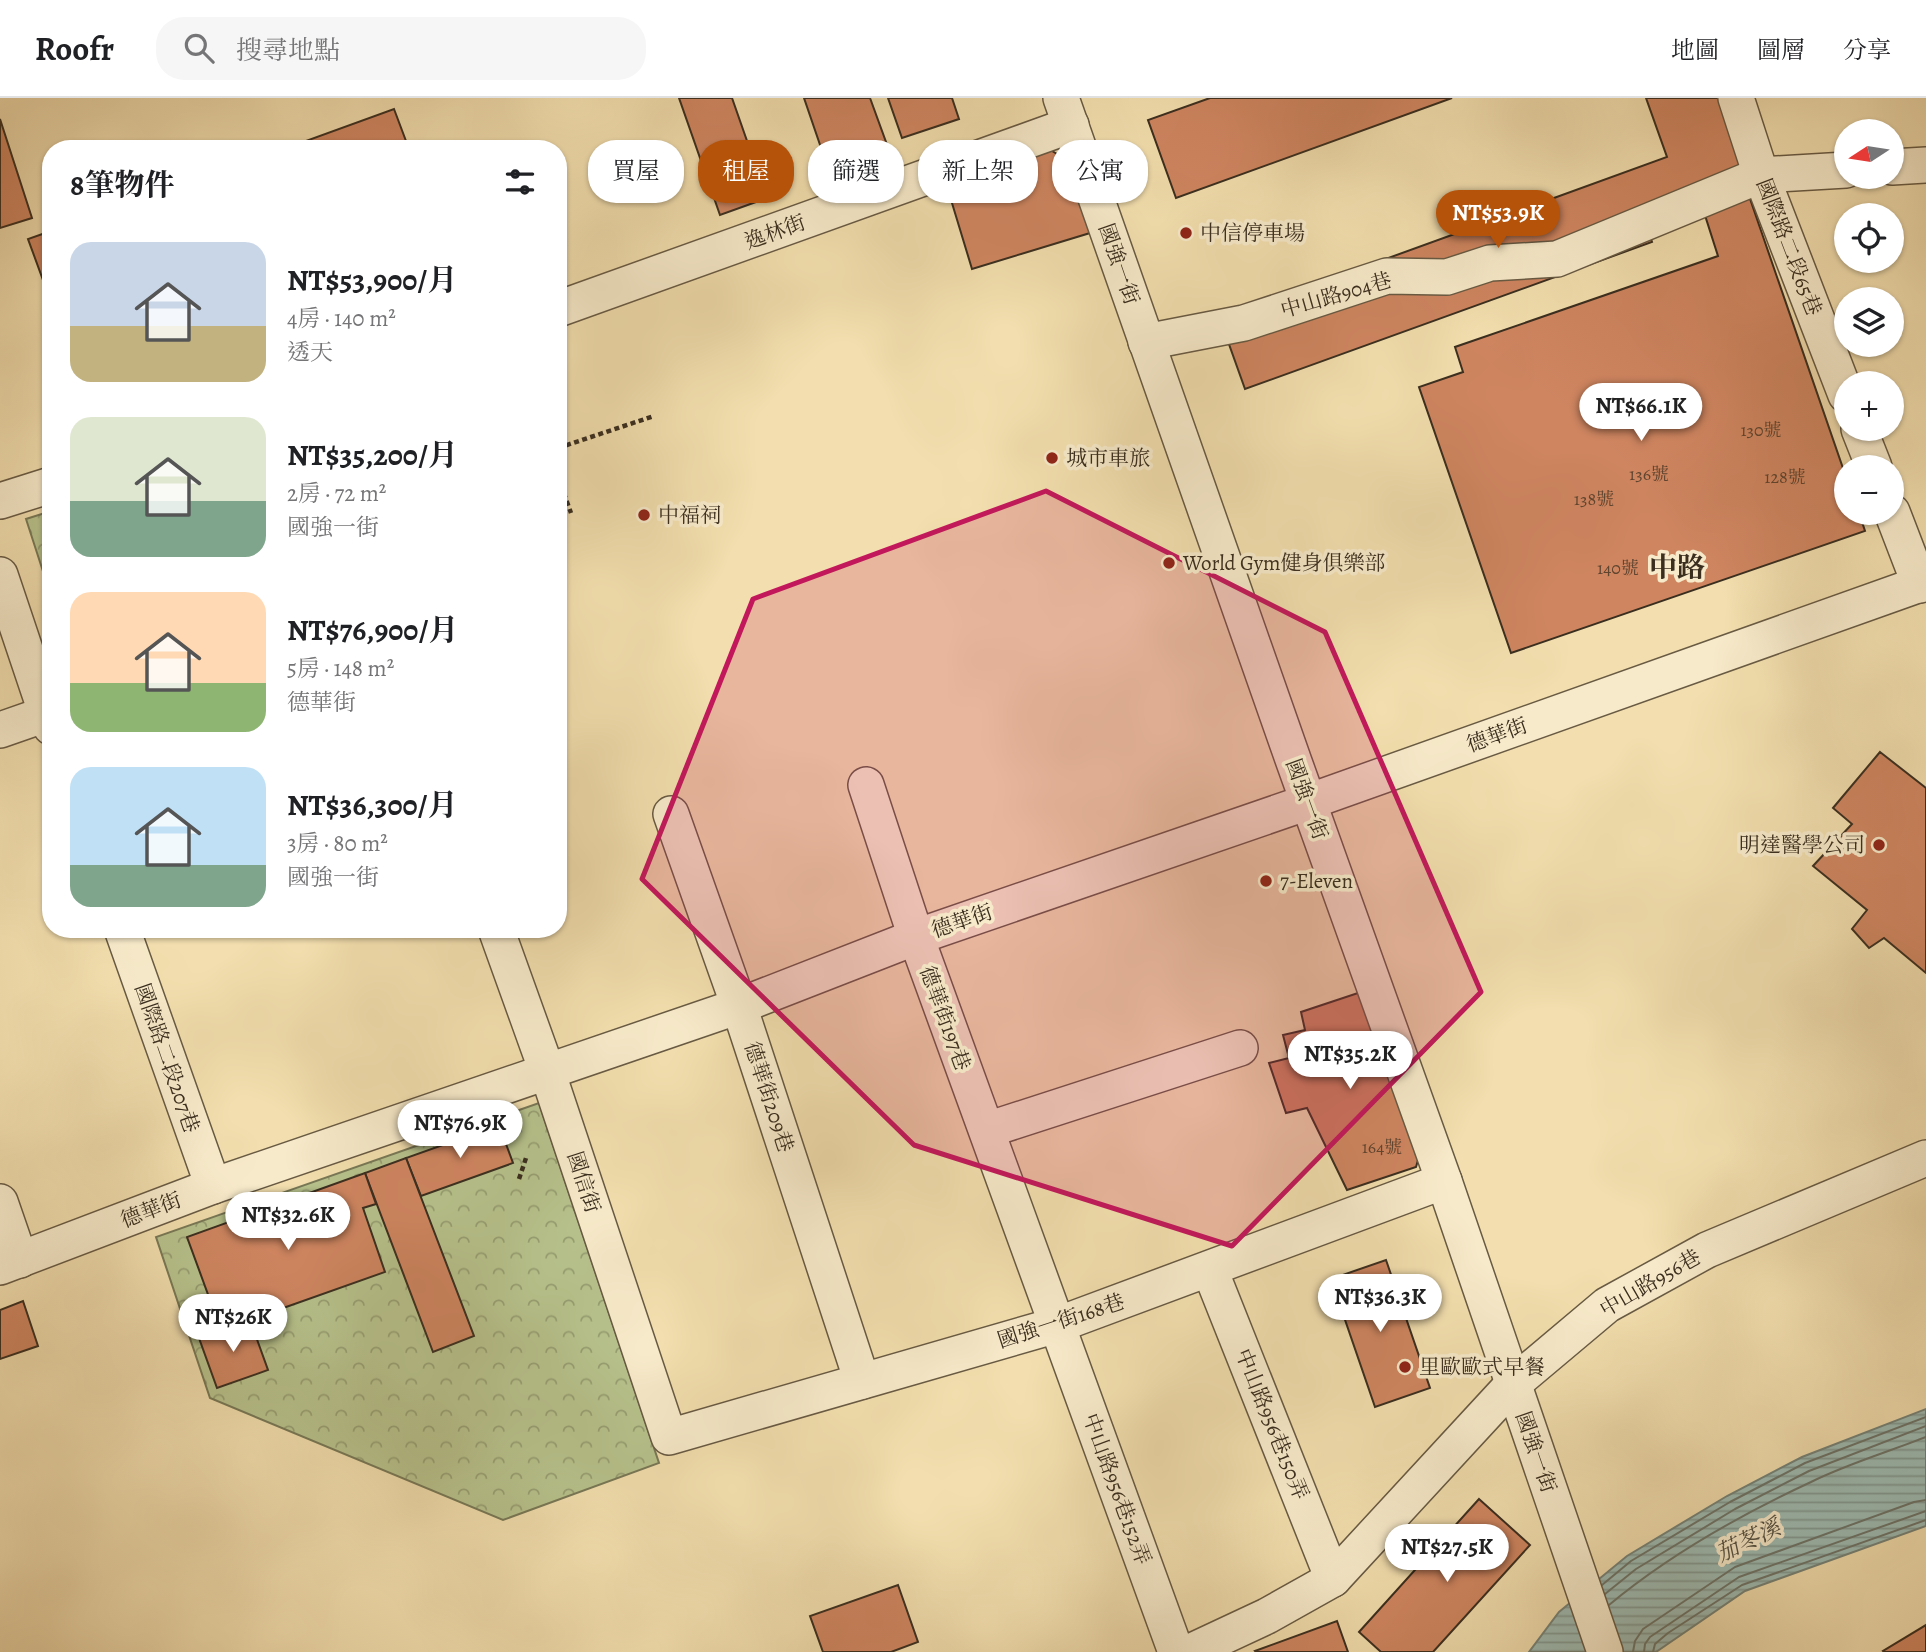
<!DOCTYPE html>
<html lang="zh-TW">
<meta charset="utf-8">
<style>
body{margin:0;font-family:Alegreya,"Noto Serif TC",serif;background:#f6f6f6;color:#202124;height:100vh;display:flex;flex-direction:column;font-size:26px;white-space:nowrap}
*{box-sizing:border-box;margin:0}
p{font-size:23px;color:#757577}
.icon{flex:none;width:38px;height:38px;fill:none;stroke:currentColor;stroke-width:2;stroke-linecap:round;stroke-linejoin:round}
.map{position:relative;flex:1;overflow:hidden}
.panel{position:absolute;left:42px;top:42px;width:525px;height:798px;display:flex;flex-direction:column;background:#fff;border-radius:28px;box-shadow:0 2px 5px #0004}
.panel>*{flex:none}
.guide{position:absolute;left:588px;top:42px;width:665px;height:63px;display:flex;gap:14px}
.needle{width:46px;rotate:258deg}
.controls{position:absolute;left:1834px;top:21px;display:grid;gap:14px}
.controls a{display:grid;place-items:center;width:70px;height:70px;border-radius:50%;background:#fff;box-shadow:0 2px 5px #0004;font-size:35px}
.price{position:absolute;translate:-50% -60px;padding:0 16px;border-radius:24px;background:#fff;color:#222;font-size:23px;line-height:46px;filter:drop-shadow(0 2px 4px #0008)}
.price::after{content:'';position:absolute;left:50%;top:42px;width:21px;height:16px;margin-left:-10px;background:inherit;clip-path:polygon(0 0,100% 0,50% 100%)}
.price.current{background:#b45309;color:#fff}
ul{padding:0;list-style:none}
li{display:flex;align-items:center;gap:21px;height:175px;padding:0 28px}
li span{display:grid;place-items:center;flex:none;width:196px;height:140px;border-radius:21px;color:#555}
li>.icon{margin-inline-start:auto}
span .icon{width:84px;height:84px;fill:#fffc;stroke-width:1}
li b{font-size:30px}
h2{display:flex;justify-content:space-between;align-items:center;height:84px;padding:0 28px;font-size:30px}
.pill{padding:0 24px;border-radius:28px;background:#fff;box-shadow:0 2px 5px #0004;font-size:24px;line-height:63px}
.pill.current{background:#b45309;color:#fff}
header{display:flex;align-items:center;gap:42px;box-sizing:border-box;height:98px;padding:0 35px;background:#fff;border-bottom:2px solid #e0e0e0}
header strong{font-size:33px}
nav{display:flex;gap:38px;margin-inline-start:auto;font-size:24px}
.search{width:490px;height:63px;background:#f6f6f6;display:flex;align-items:center;gap:18px;box-sizing:border-box;padding:0 24px;border-radius:28px;color:#757577;font-size:26px}
.map>svg:first-child{display:block}
</style>
<header>
<strong>Roofr</strong>
<div class="search"><svg class="icon" aria-label="search" viewBox="0 0 24 24"><circle cx="10" cy="10" r="6"/><path d="M15 15l6 6"/></svg>搜尋地點</div>
<nav><a>地圖</a><a>圖層</a><a>分享</a></nav>
</header>
<div class="map">
<svg width="1926" height="1554" viewBox="0 0 1926 1554">
<defs>
<pattern id="forest-crowns" width="20" height="18" patternUnits="userSpaceOnUse" patternTransform="scale(1.75)"><rect width="20" height="18" fill="#b7c28c"/><path d="M2 6a3 3 0 1 1 6 0M12 15a3 3 0 1 1 6 0" fill="none" stroke="#969e72"/></pattern>
<pattern id="water-rules" width="6" height="5" patternUnits="userSpaceOnUse" patternTransform="scale(1.75)"><rect width="6" height="5" fill="#9dbbb3"/><path d="M0 2.5h6" fill="none" stroke="#819891"/></pattern>
</defs>
<rect width="100%" height="100%" fill="#f2deae"/>
<filter id="stains"><feTurbulence type="fractalNoise" baseFrequency=".00286" numOctaves="4"/><feColorMatrix values="0 0 0 0 .2 0 0 0 0 .09 0 0 0 0 .02 0 0 0 .5 -.17"/></filter>
<radialGradient id="worn" r=".72"><stop offset=".6" stop-color="#630" stop-opacity="0"/><stop offset="1" stop-color="#630" stop-opacity=".3"/></radialGradient>
<!-- forest -->
<g fill="url(#forest-crowns)" stroke="#787856" stroke-width="2">
<path d="M51 413V498L26 421Z"/>
<path d="M539 1005 659 1365 503 1422 210 1300 156 1139Z"/>
</g>
<!-- water -->
<path fill="url(#water-rules)" stroke="#758378" stroke-width="2" d="M1926 1311V1428L1745 1493 1656 1554H1529L1559 1514 1627 1458 1727 1398 1802 1359Z"/>
<g fill="none" stroke-linecap="round" stroke-linejoin="round">
<!-- shore -->
<g stroke="#6c7469" stroke-width="2">
<path d="M1602 1487 1631 1463 1730 1404 1805 1365 1926 1319"/>
<path d="M1605 1496 1636 1471 1735 1411 1809 1373 1926 1328"/>
<path d="M1609 1507C1669 1457 1740 1417 1811 1384 1847 1366 1888 1354 1926 1339"/>
<path d="M1633 1554 1635 1543 1643 1531 1735 1469 1914 1404 1926 1402"/>
<path d="M1644 1554 1645 1546 1650 1539 1739 1479 1926 1413"/>
<path d="M1653 1554 1655 1546 1668 1535 1742 1487 1926 1422"/>
</g>
</g>
<!-- building -->
<g fill="#ce8560" stroke="#3a2e1f" stroke-width="2">
<path d="M679 0H732L767 100 720 117Z"/>
<path d="M804 0H870L890 55 830 76Z"/>
<path d="M888 0H952L959 21 902 40Z"/>
<path d="M1210 0H1452L1176 100 1148 22Z"/>
<path d="M1646 0H1736L1763 76 1643 119 1652 144 1245 291 1220 221 1667 59Z"/>
<path d="M394 11 409 51H306L303 44Z"/>
<path d="M0 21 32 120 0 130Z"/>
<path d="M1047 50 1067 62 1090 135 972 171 945 82Z"/>
<path d="M1748 95 1846 379V415H1859L1865 433 1511 555 1419 289 1463 274 1455 249 1718 158 1703 111Z"/>
<path d="M51 133V204L28 141Z"/>
<path d="M1880 654 1926 690V875L1884 840 1869 850 1852 831 1867 812 1813 768 1852 726 1833 710Z"/>
<path d="M1367 892 1423 1045 1416 1069 1347 1092 1307 1010 1286 1015 1269 965 1289 960 1283 937 1305 932 1301 914Z"/>
<path d="M499 1027 513 1065 421 1098 406 1060Z"/>
<path d="M406 1060 474 1238 433 1254 365 1075Z"/>
<path d="M365 1075 376 1106 363 1110 385 1174 221 1232 187 1139Z"/>
<path d="M1386 1162 1430 1290 1375 1309 1331 1181Z"/>
<path d="M23 1203 38 1248 0 1261V1212Z"/>
<path d="M250 1222 268 1272 217 1290 199 1240Z"/>
<path d="M1479 1401 1530 1447 1433 1554H1381L1359 1534Z"/>
<path d="M898 1487 918 1544 891 1554H823L810 1518Z"/>
<path d="M1337 1523 1348 1554H1256L1255 1553Z"/>
<path d="M1926 1527V1554H1884L1883 1553Z"/>
</g>
<g fill="none" stroke-linecap="round" stroke-linejoin="round">
<defs>
<g id="minor">
<path d="M1061 0 1294 664 1444 1083 1605 1554"/>
<path d="M1736 0 1761 77 1846 297"/>
<path d="M1892 69 1926 67"/>
<path d="M558 211 1071 27"/>
<path d="M1146 244 1244 225 1387 178 1447 179 1490 165 1557 161 1761 77 1846 72"/>
<path d="M1859 331 1874 369"/>
<path d="M0 403 51 387"/>
<path d="M1892 414 1920 487"/>
<path d="M0 477 51 629"/>
<path d="M0 632 46 616"/>
<path d="M866 687 916 839 1176 1554"/>
<path d="M671 716 739 908 862 1283"/>
<path d="M122 831 213 1088"/>
<path d="M496 831 547 973 669 1339 1057 1227 1444 1083"/>
<path d="M987 1032 1240 950"/>
<path d="M0 1104 20 1162"/>
<path d="M0 1169 213 1088 739 908 916 839 1308 704 1926 484"/>
<path d="M1210 1172 1333 1481"/>
<path d="M1190 1554 1267 1518 1333 1481 1513 1286 1607 1207 1707 1152 1926 1060"/>
</g>
</defs>
<!-- minor casing -->
<use href="#minor" stroke="#685a43" stroke-width="38"/>
<!-- path -->
<g stroke="#3a2e1f" stroke-width="4.5" stroke-dasharray="5 3.5" stroke-linecap="butt">
<path d="M558 350 654 318"/>
<path d="M558 379 571 415"/>
<path d="M519 1081 527 1057"/>
</g>
<!-- minor -->
<use href="#minor" stroke="#f7eaca" stroke-width="35"/>
</g>
<!-- marked area -->
<path fill="#c2185b" fill-opacity="0.2" stroke="#c2185b" stroke-width="5" stroke-linejoin="round" d="M1046 393 1325 534 1481 894 1232 1148 914 1047 642 781 753 501Z"/>
<!-- markers -->
<g fill="#8f2418" stroke="#f7eaca" stroke-width="2.5">
<circle cx="1186" cy="135" r="7"/>
<circle cx="1052" cy="360" r="7"/>
<circle cx="644" cy="417" r="7"/>
<circle cx="1169" cy="465" r="7"/>
<circle cx="1879" cy="747" r="7"/>
<circle cx="1266" cy="783" r="7"/>
<circle cx="1405" cy="1269" r="7"/>
</g>
<g text-anchor="middle" stroke-width="7" stroke-linejoin="round" paint-order="stroke">
<!-- number labels -->
<g font-size="18" fill="#5f442f">
<text x="1761" y="338">130號</text>
<text x="1649" y="382">136號</text>
<text x="1785" y="385">128號</text>
<text x="1594" y="407">138號</text>
<text x="1618" y="476">140號</text>
<text x="1382" y="1055">164號</text>
</g>
<!-- street labels -->
<g font-size="21" fill="#3a2e1f" stroke="#f7eaca">
<text transform="translate(775 134) rotate(-20)" y="7">逸林街</text>
<text transform="translate(1789 149) rotate(69)" y="7">國際路二段65巷</text>
<text transform="translate(1119 166) rotate(71)" y="7">國強一街</text>
<text transform="translate(1336 197) rotate(-16)" y="7">中山路904巷</text>
<text transform="translate(1497 637) rotate(-20)" y="7">德華街</text>
<text transform="translate(1307 701) rotate(70)" y="7">國強一街</text>
<text transform="translate(962 823) rotate(-19)" y="7">德華街</text>
<text transform="translate(945 920) rotate(70)" y="7">德華街197巷</text>
<text transform="translate(167 960) rotate(71)" y="7">國際路二段207巷</text>
<text transform="translate(769 999) rotate(72)" y="7">德華街209巷</text>
<text transform="translate(584 1084) rotate(72)" y="7">國信街</text>
<text transform="translate(151 1112) rotate(-21)" y="7">德華街</text>
<text transform="translate(1650 1185) rotate(-30)" y="7">中山路956巷</text>
<text transform="translate(1061 1223) rotate(-18)" y="7">國強一街168巷</text>
<text transform="translate(1272 1326) rotate(68)" y="7">中山路956巷150弄</text>
<text transform="translate(1536 1354) rotate(71)" y="7">國強一街</text>
<text transform="translate(1117 1391) rotate(70)" y="7">中山路956巷152弄</text>
</g>
<!-- poi labels -->
<g font-size="21" fill="#3a2e1f" stroke="#f7eaca" text-anchor="start">
<text x="1200" y="142">中信停車場</text>
<text x="1066" y="367">城市車旅</text>
<text x="658" y="424">中福祠</text>
<text x="1183" y="472">World Gym健身俱樂部</text>
<text x="1865" y="754" text-anchor="end">明達醫學公司</text>
<text x="1280" y="790">7-Eleven</text>
<text x="1419" y="1276">里歐歐式早餐</text>
</g>
<!-- water labels -->
<g font-size="23" font-style="italic" fill="#535144" stroke="#f7eaca">
<text transform="translate(1748 1442) rotate(-26)" y="8">茄苳溪</text>
</g>
<!-- district labels -->
<g font-size="28" font-weight="bold" fill="#3a2e1f" stroke="#f7eaca">
<text x="1677" y="479">中路</text>
</g>
</g>
<rect width="100%" height="100%" filter="url(#stains)"/>
<rect width="100%" height="100%" fill="url(#worn)"/>
</svg>
<div class="controls">
<a><svg class="needle" viewBox="-14 -14 28 28"><path d="M0-13l5 13h-10z" fill="#e53935"/><path d="M0 13l5-13h-10z" fill="#757577"/></svg></a>
<a><svg class="icon" aria-label="locate" viewBox="0 0 24 24"><circle cx="12" cy="12" r="6"/><path d="M12 2v4M12 18v4M2 12h4M18 12h4"/></svg></a>
<a><svg class="icon" aria-label="layers" viewBox="0 0 24 24"><path d="M12 4l9 5-9 5-9-5zM3 14l9 5 9-5"/></svg></a>
<a>+</a>
<a>−</a>
</div>
<b class="price current" style="left:1498px;top:152px">NT$53.9K</b>
<b class="price" style="left:1641px;top:345px">NT$66.1K</b>
<b class="price" style="left:1350px;top:993px">NT$35.2K</b>
<b class="price" style="left:460px;top:1062px">NT$76.9K</b>
<b class="price" style="left:288px;top:1154px">NT$32.6K</b>
<b class="price" style="left:1380px;top:1236px">NT$36.3K</b>
<b class="price" style="left:233px;top:1256px">NT$26K</b>
<b class="price" style="left:1447px;top:1486px">NT$27.5K</b>
<div class="guide">
<a class="pill">買屋</a>
<a class="pill current">租屋</a>
<a class="pill">篩選</a>
<a class="pill">新上架</a>
<a class="pill">公寓</a>
</div>
<section class="panel">
<h2>8筆物件<svg class="icon" aria-label="filters" viewBox="0 0 24 24"><path d="M4 7h16M4 17h16"/><circle cx="9" cy="7" r="2"/><circle cx="15" cy="17" r="2"/></svg></h2>
<ul>
<li><span style="background:linear-gradient(#c9d6e8 60%,#c2b280 0)"><svg class="icon" aria-label="home" viewBox="0 0 24 24"><path d="M3 11l9-7 9 7M6 9v11h12V9"/></svg></span><div><b>NT$53,900/月</b><p>4房 · 140 m²</p><p>透天</p></div></li>
<li><span style="background:linear-gradient(#dfe7d0 60%,#7fa58c 0)"><svg class="icon" aria-label="home" viewBox="0 0 24 24"><path d="M3 11l9-7 9 7M6 9v11h12V9"/></svg></span><div><b>NT$35,200/月</b><p>2房 · 72 m²</p><p>國強一街</p></div></li>
<li><span style="background:linear-gradient(#ffd9b3 65%,#8fb573 0)"><svg class="icon" aria-label="home" viewBox="0 0 24 24"><path d="M3 11l9-7 9 7M6 9v11h12V9"/></svg></span><div><b>NT$76,900/月</b><p>5房 · 148 m²</p><p>德華街</p></div></li>
<li><span style="background:linear-gradient(#bfe0f5 70%,#7fa58c 0)"><svg class="icon" aria-label="home" viewBox="0 0 24 24"><path d="M3 11l9-7 9 7M6 9v11h12V9"/></svg></span><div><b>NT$36,300/月</b><p>3房 · 80 m²</p><p>國強一街</p></div></li>
</ul>
</section>
</div>
